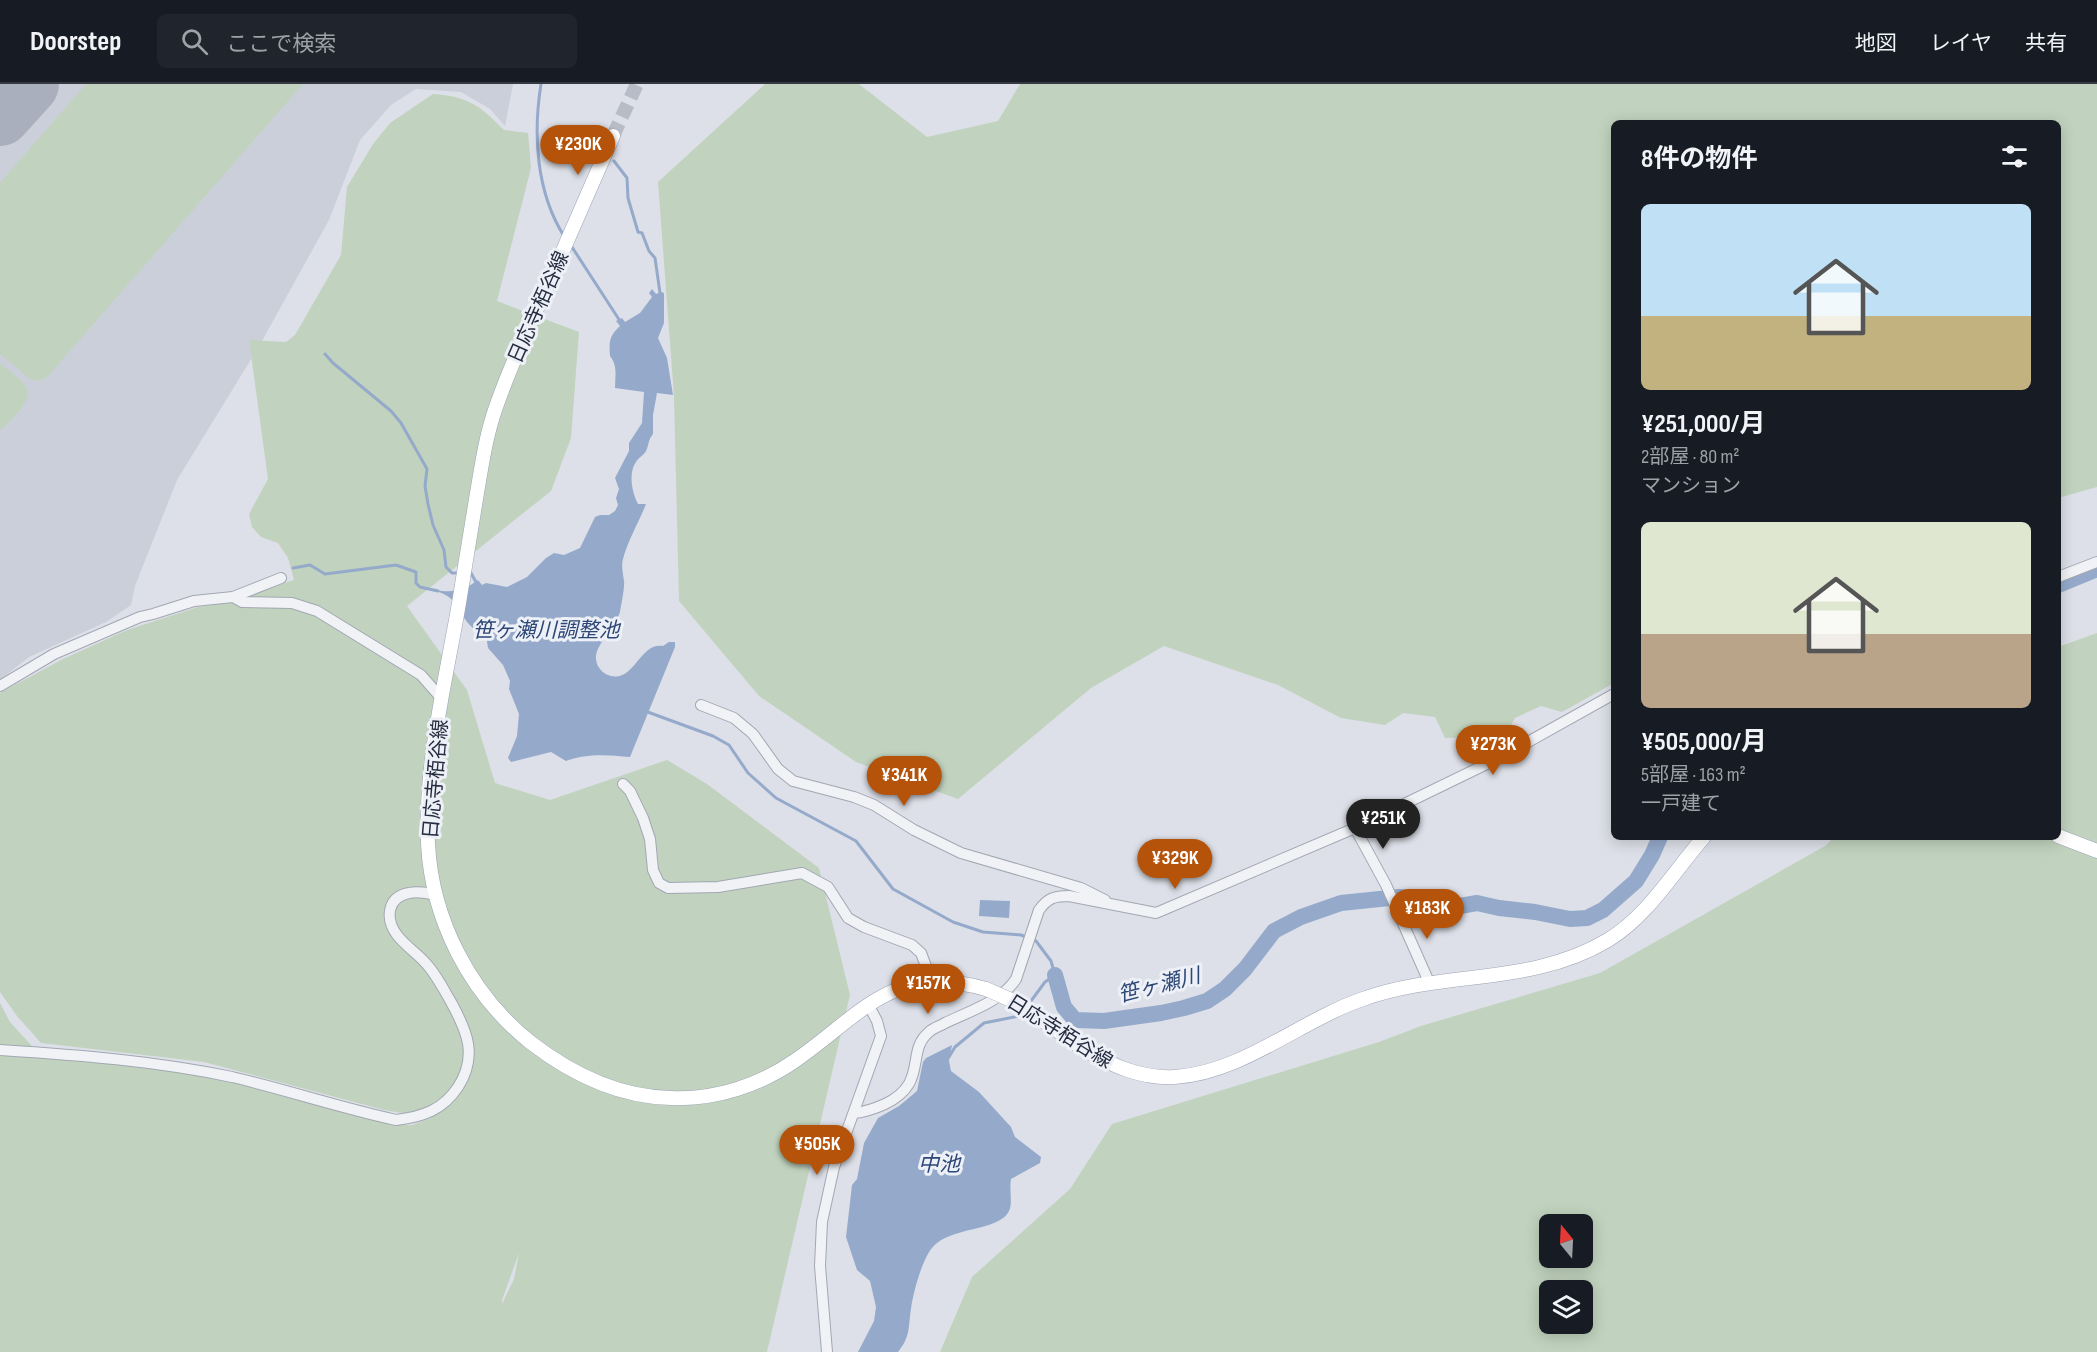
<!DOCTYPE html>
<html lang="ja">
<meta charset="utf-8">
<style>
body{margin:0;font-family:"Sofia Sans Condensed","Noto Sans JP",sans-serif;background:#20242c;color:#f1f3f6;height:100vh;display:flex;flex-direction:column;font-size:22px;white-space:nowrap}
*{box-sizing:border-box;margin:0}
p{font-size:20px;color:#9ea1a6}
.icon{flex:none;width:33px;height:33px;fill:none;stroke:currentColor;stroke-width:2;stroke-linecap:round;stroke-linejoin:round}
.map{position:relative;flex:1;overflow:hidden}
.drawer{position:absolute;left:1611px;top:36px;width:450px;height:720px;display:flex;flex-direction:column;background:#171b24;border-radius:9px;box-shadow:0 3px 15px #0003}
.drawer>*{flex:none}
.needle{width:39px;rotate:342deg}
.tools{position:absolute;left:1539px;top:1130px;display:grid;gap:12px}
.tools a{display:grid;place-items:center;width:54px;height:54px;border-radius:9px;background:#171b24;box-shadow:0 3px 15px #0003;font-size:30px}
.price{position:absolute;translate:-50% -51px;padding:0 14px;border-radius:21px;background:#b45309;color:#fff;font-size:20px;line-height:39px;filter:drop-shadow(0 2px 3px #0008)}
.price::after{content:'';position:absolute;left:50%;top:36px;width:18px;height:14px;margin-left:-9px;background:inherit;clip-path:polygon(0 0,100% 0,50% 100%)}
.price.on{background:#222;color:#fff}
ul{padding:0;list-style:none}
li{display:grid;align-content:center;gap:12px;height:318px;padding:0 30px}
li span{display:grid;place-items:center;height:186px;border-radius:9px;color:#555}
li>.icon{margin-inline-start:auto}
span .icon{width:108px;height:108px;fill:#fffc;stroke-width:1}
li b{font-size:26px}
h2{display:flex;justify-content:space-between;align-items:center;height:72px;padding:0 30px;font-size:26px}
header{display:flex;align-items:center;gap:36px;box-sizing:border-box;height:84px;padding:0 30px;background:#171b24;border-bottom:2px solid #363941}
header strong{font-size:28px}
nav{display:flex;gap:33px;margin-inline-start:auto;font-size:21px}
.search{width:420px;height:54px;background:#20242c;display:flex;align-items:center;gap:15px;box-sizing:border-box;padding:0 21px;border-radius:9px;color:#9ea1a6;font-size:22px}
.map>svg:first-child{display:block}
</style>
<header>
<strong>Doorstep</strong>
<div class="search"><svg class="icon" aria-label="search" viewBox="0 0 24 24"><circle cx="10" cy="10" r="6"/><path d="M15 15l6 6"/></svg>ここで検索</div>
<nav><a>地図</a><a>レイヤ</a><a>共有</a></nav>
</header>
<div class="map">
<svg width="2097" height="1268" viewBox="0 0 2097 1268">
<rect width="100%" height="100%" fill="#dde0e8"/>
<!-- built -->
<path fill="#cbcfda" d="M0 0H513L505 42 490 25 461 8 416 5 391 21 360 56 329 136 258 264 177 396 135 502 131 521 106 538 29 573 0 596Z"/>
<!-- green -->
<g fill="#c1d3be" fill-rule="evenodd">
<path d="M86 0H303L48 292C42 297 37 298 30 295L0 270V99Z"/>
<path d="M765 0H859L927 53 998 37 1020 0H2097V403L2058 414V39H1614V599L1562 628 1541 622 1515 634 1505 652 1445 654 1435 633 1403 629 1385 641 1341 634 1278 601 1164 562 1091 604 958 715 856 678 759 612 679 517 674 312 658 98Z"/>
<path d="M433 10C467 12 481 22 504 46L528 49 531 84 497 217 579 248 571 354 551 407 407 522 467 606 495 699 550 716 667 676 707 700 819 784 850 911 767 1268H0V919L10 938 42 973 150 984 215 994 393 1041H412L431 1034 384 1026 204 978 41 959 17 932 0 908V609L61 576 127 546 198 523 219 520 294 496 288 474 278 459 261 453 252 443 249 430 268 395 249 256 286 258 295 251 341 171 347 103 373 60 390 39ZM519 1169 514 1195 502 1220V1216Z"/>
<path d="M0 279C8 286 18 293 25 301 37 315 9 337 0 347Z"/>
<path d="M2097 549V1268H940L972 1193 1070 1105 1112 1040 1379 958 1421 942 1600 889 1825 762 1834 753H2058V563ZM1550 1140H1582V1173H1550ZM1550 1206H1582V1239H1550Z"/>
</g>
<!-- water -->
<g fill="#95aacb">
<path d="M652 205 656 210 661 208 664 209V239L658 254 667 274 673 311 657 309 653 331V350C648 356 649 361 646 367 644 371 638 374 636 378 628 389 632 409 638 420H646C639 438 628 456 623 475 621 481 623 490 624 497 625 502 621 522 620 528 615 543 597 560 596 572 595 581 602 590 611 592 635 597 640 558 663 562L669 558H675V563L630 673C608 671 587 669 566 677L551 668 511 678 508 674 517 652 519 630 509 605 510 597 503 581 488 564 486 551C468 546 463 530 452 516 448 511 441 509 435 506 453 509 463 507 478 496L482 501 486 499 507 503 527 493 546 474 554 469 564 471 580 464 595 433 600 431H609L615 427 618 421 616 414 619 405 615 394 629 367V359L642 339 644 308 615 304C615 293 618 282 610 272 609 258 609 252 620 242L616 237 622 234 625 238 640 229 652 213 649 209Z"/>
<path d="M980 816 1010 817 1009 834 979 832Z"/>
<path d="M952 961 949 977 951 987 979 1008 1011 1043 1015 1053 1041 1073 1040 1079 1011 1095C1009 1105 1013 1119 1009 1127 999 1148 949 1142 932 1164 922 1176 913 1209 911 1225 908 1243 911 1252 898 1268H858L874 1237 876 1223 870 1197 857 1186 846 1153 852 1101 857 1095 864 1059 878 1034 899 1022 917 1007 923 978 926 974Z"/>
</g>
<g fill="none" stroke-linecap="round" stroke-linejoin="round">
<!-- stream -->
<g stroke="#95aacb" stroke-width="3">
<path d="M541 0C533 50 536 108 564 152"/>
<path d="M614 77 627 94 628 114 638 148 642 149 649 167 655 174 660 209"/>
<path d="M570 160 620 237"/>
<path d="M325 270 333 279 391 327 401 339 427 385 425 402 428 420 433 441 444 466 446 483 452 489H460"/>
<path d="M293 484 310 481 325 490 396 481 416 488V499L420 503 438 507"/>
<path d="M467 489H471L477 500"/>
<path d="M645 627 713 652 729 661 748 689 776 714 856 757 893 805 953 838 983 848 1021 851 1036 857 1051 877 1055 891 1045 898 1028 921"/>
<path d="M949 973 955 963 984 939 1019 932 1024 927"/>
</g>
<!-- river -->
<g stroke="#95aacb" stroke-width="16">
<path d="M2058 501 2097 485"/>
<path d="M1055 891 1064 923 1075 936 1104 937 1161 929 1184 924 1207 917 1225 905 1245 885 1274 847 1301 833 1341 819 1399 813 1460 822 1477 819 1499 824 1535 828 1570 835 1587 834 1603 826 1636 797 1652 771 1660 753"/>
</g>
<!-- runway -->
<path stroke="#aaafbe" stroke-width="62" d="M0 31 28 0"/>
<!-- major-tunnel -->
<path stroke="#b8bcc6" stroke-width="14" stroke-dasharray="14 7" stroke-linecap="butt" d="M613 52 637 0"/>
<defs>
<g id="minor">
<path d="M2058 493 2097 478"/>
<path d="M233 513 242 518 292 519 317 527 421 591 442 615"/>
<path d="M0 602 54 570 140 533 153 530 194 517 233 513 281 494"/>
<path d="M701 621 734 634 753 650 778 685 793 697 854 713 874 721 914 746 961 769 1081 804 1105 816"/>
<path d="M623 700 630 707 643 734 650 755 653 786 659 799 668 804 718 803 802 789 828 803 848 834 864 843 912 861 921 869 932 898"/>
<path d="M1355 744 1386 801 1429 898"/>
<path d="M0 966C78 971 156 977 232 993 287 1006 341 1024 396 1036 422 1033 443 1026 458 1003 478 972 467 947 451 918 444 906 438 894 429 883 420 871 406 863 397 851 385 835 387 813 409 809 418 807 427 809 436 811"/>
<path d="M854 1029C866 1028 874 1025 885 1020 929 999 905 968 929 948 933 944 940 942 945 939 968 928 1002 917 1016 895L1039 826C1048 814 1054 812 1069 812L1156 829 1355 744 1501 673 1614 610"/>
<path d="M827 1268 820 1182 822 1138 834 1083 881 952 877 937 868 920"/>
</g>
<g id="major">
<path d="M613 52C593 97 574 142 554 187 534 232 512 276 496 323 486 351 482 380 477 409 471 446 465 482 459 519 446 595 424 683 428 760 432 836 470 910 530 958 570 989 619 1013 671 1014 716 1016 760 1001 796 976 863 929 893 879 986 905"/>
<path d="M2058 752 2097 767"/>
<path d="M1085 966C1113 982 1142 995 1175 993 1242 989 1301 936 1363 915 1444 886 1532 902 1608 856 1648 832 1674 787 1704 753"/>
</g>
</defs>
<!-- minor casing -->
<use href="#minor" stroke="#a2a7b2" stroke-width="12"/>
<!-- major casing -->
<use href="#major" stroke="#9ca3b5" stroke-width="15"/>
<!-- minor -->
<use href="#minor" stroke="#f0f2f6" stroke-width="10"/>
<!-- major -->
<use href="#major" stroke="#fff" stroke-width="14"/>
<defs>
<path id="major-bridge" d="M986 905 1018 919 1085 966"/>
</defs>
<!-- major-bridge casing -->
<use href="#major-bridge" stroke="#9ca3b5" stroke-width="15" stroke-linecap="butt"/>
<!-- major-bridge -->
<use href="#major-bridge" stroke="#fff" stroke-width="14"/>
</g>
<g text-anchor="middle" stroke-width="6" stroke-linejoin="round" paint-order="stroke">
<!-- street labels -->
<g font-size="20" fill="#262d40" stroke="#edf0f6">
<text transform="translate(538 223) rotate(-66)" y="7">日応寺栢谷線</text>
<text transform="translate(435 695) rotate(-85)" y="7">日応寺栢谷線</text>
<text transform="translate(1060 947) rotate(32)" y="7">日応寺栢谷線</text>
</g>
<!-- water labels -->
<g font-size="21" font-style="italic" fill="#2d4777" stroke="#edf0f6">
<text x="546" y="553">笹ヶ瀬川調整池</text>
<text transform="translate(1159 901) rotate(-14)" y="7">笹ヶ瀬川</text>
<text x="939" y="1087">中池</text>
</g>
</g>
</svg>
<div class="tools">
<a><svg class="needle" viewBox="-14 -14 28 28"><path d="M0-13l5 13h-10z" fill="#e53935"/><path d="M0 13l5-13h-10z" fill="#9ea1a6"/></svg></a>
<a><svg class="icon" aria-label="layers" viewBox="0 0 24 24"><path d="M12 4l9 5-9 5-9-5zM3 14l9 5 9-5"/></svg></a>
</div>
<b class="price" style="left:578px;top:92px">¥230K</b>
<b class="price" style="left:1493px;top:692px">¥273K</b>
<b class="price" style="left:904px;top:723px">¥341K</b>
<b class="price on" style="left:1383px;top:766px">¥251K</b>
<b class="price" style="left:1175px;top:806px">¥329K</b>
<b class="price" style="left:1427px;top:856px">¥183K</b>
<b class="price" style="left:928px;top:931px">¥157K</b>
<b class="price" style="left:817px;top:1092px">¥505K</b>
<section class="drawer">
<h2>8件の物件<svg class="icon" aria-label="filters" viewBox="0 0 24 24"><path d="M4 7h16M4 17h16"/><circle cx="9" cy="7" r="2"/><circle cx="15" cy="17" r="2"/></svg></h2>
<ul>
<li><span style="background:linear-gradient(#bfe0f5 60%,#c2b280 0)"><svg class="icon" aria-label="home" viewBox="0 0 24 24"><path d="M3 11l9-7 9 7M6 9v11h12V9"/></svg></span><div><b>¥251,000/月</b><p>2部屋 · 80 m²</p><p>マンション</p></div></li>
<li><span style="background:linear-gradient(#dfe7d0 60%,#b9a48a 0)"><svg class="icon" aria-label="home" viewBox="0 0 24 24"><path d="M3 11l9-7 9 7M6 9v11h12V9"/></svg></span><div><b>¥505,000/月</b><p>5部屋 · 163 m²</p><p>一戸建て</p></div></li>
</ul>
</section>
</div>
